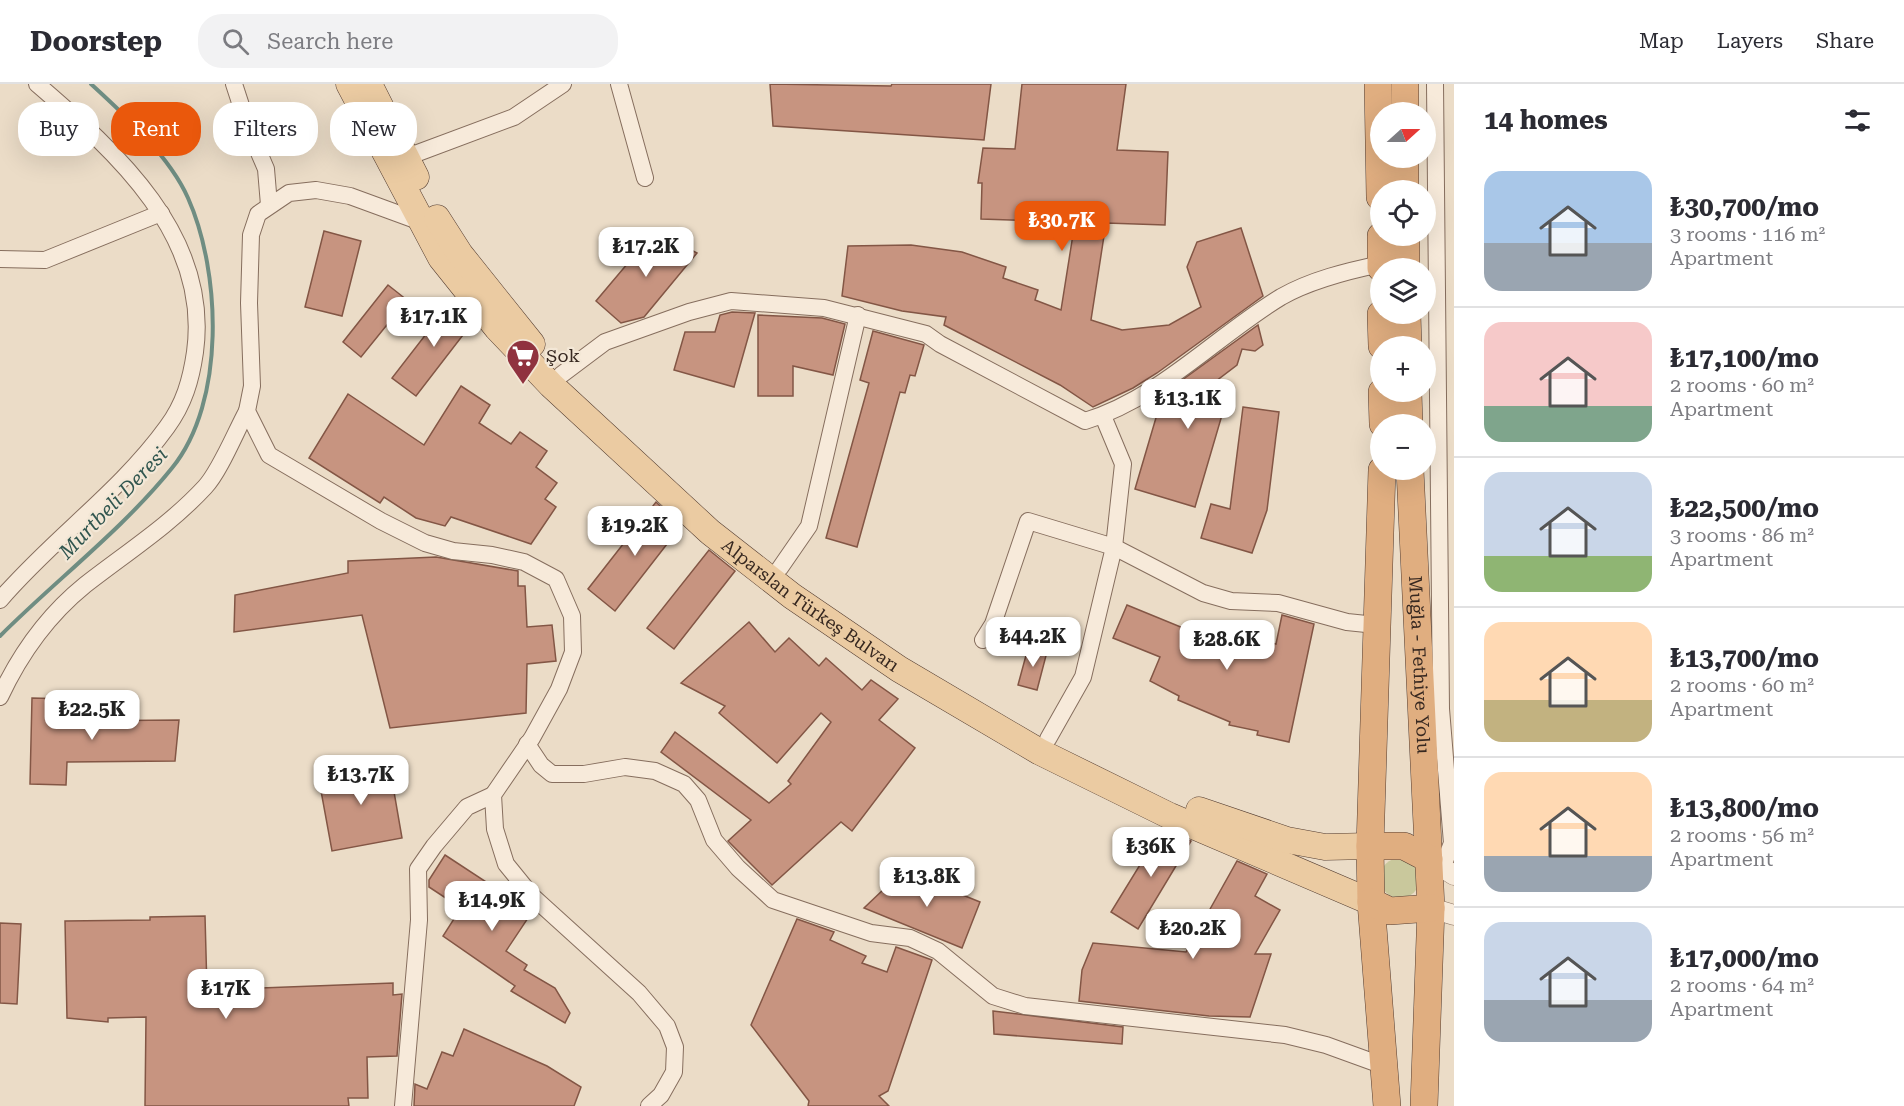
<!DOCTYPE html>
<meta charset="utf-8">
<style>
body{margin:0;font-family:"Roboto Serif",serif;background:#f2f2f3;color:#2b2b33;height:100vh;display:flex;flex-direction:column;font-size:22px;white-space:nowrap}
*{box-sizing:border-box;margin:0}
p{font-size:20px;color:#7c7c81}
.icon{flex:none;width:33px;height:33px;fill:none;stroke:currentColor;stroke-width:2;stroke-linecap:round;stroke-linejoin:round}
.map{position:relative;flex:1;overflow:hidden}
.panel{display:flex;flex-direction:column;background:#fff;width:450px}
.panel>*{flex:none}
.banner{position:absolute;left:18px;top:18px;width:570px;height:54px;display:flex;gap:12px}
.needle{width:39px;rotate:69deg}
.controls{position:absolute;left:1370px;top:18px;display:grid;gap:12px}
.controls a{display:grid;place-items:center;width:66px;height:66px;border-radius:50%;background:#fff;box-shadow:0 6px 24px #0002;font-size:30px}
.price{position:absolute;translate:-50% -51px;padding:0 14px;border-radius:12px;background:#fff;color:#222;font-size:20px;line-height:39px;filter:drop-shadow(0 2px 3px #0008)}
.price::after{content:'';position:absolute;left:50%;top:36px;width:18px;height:14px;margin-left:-9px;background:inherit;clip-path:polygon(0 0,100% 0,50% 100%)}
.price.current{background:#ea580c;color:#fff}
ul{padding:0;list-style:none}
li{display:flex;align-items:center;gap:18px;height:150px;padding:0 30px}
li+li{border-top:2px solid #e1e1e2}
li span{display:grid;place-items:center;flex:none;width:168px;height:120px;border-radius:18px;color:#555}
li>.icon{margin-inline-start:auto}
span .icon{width:72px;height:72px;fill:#fffc;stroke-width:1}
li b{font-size:26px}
h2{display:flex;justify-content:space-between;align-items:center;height:72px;padding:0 30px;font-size:26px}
.pill{padding:0 21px;border-radius:24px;background:#fff;box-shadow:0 6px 24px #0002;font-size:21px;line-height:54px}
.pill.current{background:#ea580c;color:#fff}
header{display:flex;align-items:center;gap:36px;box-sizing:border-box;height:84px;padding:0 30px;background:#fff;border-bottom:2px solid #e1e1e2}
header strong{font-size:28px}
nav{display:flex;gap:33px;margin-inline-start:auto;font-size:21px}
.search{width:420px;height:54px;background:#f2f2f3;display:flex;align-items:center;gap:15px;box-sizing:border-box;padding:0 21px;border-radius:24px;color:#7c7c81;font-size:22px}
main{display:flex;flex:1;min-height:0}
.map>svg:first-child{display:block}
</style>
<header>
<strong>Doorstep</strong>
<div class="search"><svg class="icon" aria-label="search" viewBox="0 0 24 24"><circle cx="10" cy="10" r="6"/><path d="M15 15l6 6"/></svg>Search here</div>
<nav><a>Map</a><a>Layers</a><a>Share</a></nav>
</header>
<main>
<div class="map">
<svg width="1454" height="1022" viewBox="0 0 1454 1022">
<rect width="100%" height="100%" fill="#ebdcc7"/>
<!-- green -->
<circle fill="#c9c89c" cx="1400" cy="794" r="20"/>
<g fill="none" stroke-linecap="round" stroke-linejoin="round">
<!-- stream -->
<path stroke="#6f8d82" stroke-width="4" d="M0 552C56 496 122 446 172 384 226 318 221 188 188 114 170 73 124 30 91 0"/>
</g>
<!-- building -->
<g fill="#c79480" stroke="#835645" stroke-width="1.5">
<path d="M770 0 891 2 892 0H991L984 56 773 42Z"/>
<path d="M1022 0H1126L1117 66 1168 68 1165 141 1106 139 1091 236 1122 246 1169 241 1201 223 1187 183 1197 158 1241 144 1263 212 1157 289 1133 304 1093 323 1060 301 944 241 946 233 902 227 842 212 848 162 911 161 962 168 1006 183 1003 194 1038 206 1035 216 1061 226 1075 138 981 135 982 99H978L983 64 1015 65Z"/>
<path d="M324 147 361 157 342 232 305 223Z"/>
<path d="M655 147 697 169 644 233 621 239 596 217Z"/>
<path d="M388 201 407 216 361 273 343 258Z"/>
<path d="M454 214 473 238 416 312 392 294Z"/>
<path d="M732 228 755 229 734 303 674 286 685 248H715L720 231Z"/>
<path d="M758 231 822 234 845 240 833 291 793 282V312H758Z"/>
<path d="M1258 241 1263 261 1255 267 1242 265 1237 281 1203 307 1198 324 1222 331 1195 423 1135 405 1163 310Z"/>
<path d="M873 247 924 261 915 292 910 291 905 309 900 308 857 463 826 454 869 299 860 296Z"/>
<path d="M461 302 490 321 479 339 511 360 520 348 547 367 536 383 557 399 545 415 556 423 531 460 451 433 445 442 416 434 384 413 380 419 309 374 348 310 424 361Z"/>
<path d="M1243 323 1279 328 1267 426 1252 469 1201 454 1211 420 1230 425Z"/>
<path d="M656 418 681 442 615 527 588 505Z"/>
<path d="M709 466 735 487 674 565 647 544Z"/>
<path d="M436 473 518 487V502H525L527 543 552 541 556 577 527 580 526 629 390 644 362 531 234 548 235 511 348 489V477Z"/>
<path d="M1127 521 1244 569 1247 554 1276 560 1282 531 1314 540 1289 658 1257 651 1258 647 1229 641 1230 638 1178 616 1179 612 1150 597 1160 573 1113 554Z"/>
<path d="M749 538 775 568 789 554 819 582 826 574 862 606 871 596 898 615 879 636 915 664 852 747 841 738 772 801 728 757 751 736 661 668 675 648 769 719 791 700 788 697 831 638 821 629 777 679 719 629 725 622 681 599Z"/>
<path d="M1028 564H1048L1037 606 1018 601Z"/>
<path d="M32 614 68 615V637L179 636 175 677 67 678 66 701 30 700Z"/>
<path d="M388 673 402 754 332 767 319 696Z"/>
<path d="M1162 745 1191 757 1138 845 1111 828Z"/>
<path d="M445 771 532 828 506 867 527 881 524 886 555 904 570 929 565 939 511 907 515 902 443 852 461 824 429 803V796Z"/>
<path d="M1237 777 1267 790 1255 812 1280 826 1255 870H1271L1250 933 1209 932 1079 917 1082 886 1093 859 1186 868Z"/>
<path d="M903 787 980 818 962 864 864 824Z"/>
<path d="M205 832 207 906 393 899V911L402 910 397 972 367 973 368 1014H348L349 1022H145L146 933 108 934V938L67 934 65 837 150 836V833Z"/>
<path d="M797 835 834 848 830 856 866 872 862 879 887 888 896 863 932 876 888 1007 879 1012 889 1022H808L809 1017 751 941Z"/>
<path d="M0 839 21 840 17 920 0 919Z"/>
<path d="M993 927 1123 943 1122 960 994 950Z"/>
<path d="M464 945 547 982 581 1003 574 1022H414L415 1000 427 1005 442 968 453 972Z"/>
</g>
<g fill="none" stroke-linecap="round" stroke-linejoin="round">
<defs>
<g id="minor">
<path d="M234 0 248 43 266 85 269 121"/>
<path d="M619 0 645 94"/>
<path d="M1435 0 1441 625 1452 759 1443 782"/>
<path d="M407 73 514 33 563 0"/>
<path d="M421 138 350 112 316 106 289 109 258 130 251 151 249 219 252 302 247 327 269 371 381 437 425 459 453 467 492 471 524 478 556 495 572 532 573 568 559 605 532 654 493 711 495 745 506 780 532 812 639 909 667 942 675 963 674 988 661 1011 649 1022"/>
<path d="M0 175 45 176 161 129"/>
<path d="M561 291 605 258 689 228 731 217 824 224 926 250 940 260 1085 337C1160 314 1215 253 1281 213 1311 196 1347 187 1381 180"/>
<path d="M780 484 809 442 858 231"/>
<path d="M0 516C52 455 120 408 167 343 184 320 191 296 195 268 211 152 116 68 37 0"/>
<path d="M983 556 993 540 1028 437 1114 463 1203 509 1231 517 1278 519 1347 538 1376 541"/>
<path d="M0 613C20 570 48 531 85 501 126 469 170 441 205 403 220 387 236 347 247 327"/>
<path d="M1048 655 1083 593 1114 463 1123 380 1103 332"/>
<path d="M527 660 541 681 552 690H584L625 683 655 687 684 700 698 716 714 756 738 784 773 816 871 849 910 854 938 867 993 912 1025 922 1285 951 1326 961 1384 982"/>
<path d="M403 1022 419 836 418 785 434 762 467 723 493 711"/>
</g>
<g id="tertiary">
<path d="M1429 775 1454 791"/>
<path d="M1431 824 1454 831"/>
</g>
<g id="primary">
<path id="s1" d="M349 0 441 174 497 244 551 301 710 448 792 512 899 585 1040 668 1170 732 1371 818"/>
<path d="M369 0 416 93"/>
<path d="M437 134 460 170 532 260"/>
<path d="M1199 726 1287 756 1325 763 1370 762"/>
</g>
<g id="trunk">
<path d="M1378 0 1380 113"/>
<path d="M1405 28V0"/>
<path d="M1405 74V106"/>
<path d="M1381 152V184"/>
<path d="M1406 152V184"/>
<path d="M1381 230 1382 262"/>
<path d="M1407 230 1408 262"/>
<path d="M1382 308 1383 340"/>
<path d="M1408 308 1409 340"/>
<path d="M1382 386 1370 762 1371 818 1387 1022"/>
<path id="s2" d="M1410 386 1431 824 1424 1022"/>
<path d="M1370 762H1404L1429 775"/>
<path d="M1371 818 1390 827 1431 824"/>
</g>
</defs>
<!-- minor casing -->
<use href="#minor" stroke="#866e5e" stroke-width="18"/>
<!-- tertiary casing -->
<use href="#tertiary" stroke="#866e5e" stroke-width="21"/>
<!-- primary casing -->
<use href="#primary" stroke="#543d31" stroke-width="27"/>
<!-- trunk casing -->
<use href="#trunk" stroke="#543d31" stroke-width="28"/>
<!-- minor -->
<use href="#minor" stroke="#f7eada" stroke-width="16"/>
<!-- tertiary -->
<use href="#tertiary" stroke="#f7eada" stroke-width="20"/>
<!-- primary -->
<use href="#primary" stroke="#ebcba2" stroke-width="26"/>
<!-- trunk -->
<use href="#trunk" stroke="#e0ae80" stroke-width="27"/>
</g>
<!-- icons -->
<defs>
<symbol id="supermarket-pin" viewBox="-11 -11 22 30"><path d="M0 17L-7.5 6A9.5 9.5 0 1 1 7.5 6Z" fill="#90323f" stroke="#f3e7d6"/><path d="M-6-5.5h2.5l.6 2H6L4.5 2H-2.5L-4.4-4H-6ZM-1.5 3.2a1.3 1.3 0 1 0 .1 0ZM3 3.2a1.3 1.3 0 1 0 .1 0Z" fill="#fff"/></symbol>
</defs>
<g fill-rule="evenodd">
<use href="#supermarket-pin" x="504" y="253" width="38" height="52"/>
</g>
<g text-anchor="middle" stroke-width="4.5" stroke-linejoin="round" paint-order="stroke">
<!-- poi labels -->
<g font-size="18" fill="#372820" stroke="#f3e7d6" text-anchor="start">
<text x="546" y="278">Şok</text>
</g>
<!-- street labels -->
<g font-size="18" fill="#372820" stroke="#f3e7d6">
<text dy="6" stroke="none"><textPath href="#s1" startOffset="706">Alparslan Türkeş Bulvarı</textPath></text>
<text dy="6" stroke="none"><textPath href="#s2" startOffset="195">Muğla - Fethiye Yolu</textPath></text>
</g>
<!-- water labels -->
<g font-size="20" font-style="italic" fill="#31564f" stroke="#f3e7d6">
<text transform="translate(113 419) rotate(-46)" y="7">Murtbeli Deresi</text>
</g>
</g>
</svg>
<div class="controls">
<a><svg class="needle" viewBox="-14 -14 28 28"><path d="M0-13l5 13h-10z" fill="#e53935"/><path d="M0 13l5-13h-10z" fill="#7c7c81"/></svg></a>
<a><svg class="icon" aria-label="locate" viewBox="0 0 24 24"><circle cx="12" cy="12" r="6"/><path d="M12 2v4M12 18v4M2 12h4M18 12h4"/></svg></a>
<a><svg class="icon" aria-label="layers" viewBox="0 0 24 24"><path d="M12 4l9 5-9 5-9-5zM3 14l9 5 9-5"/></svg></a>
<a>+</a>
<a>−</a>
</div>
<b class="price current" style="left:1062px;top:168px">₺30.7K</b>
<b class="price" style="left:646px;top:194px">₺17.2K</b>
<b class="price" style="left:434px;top:264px">₺17.1K</b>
<b class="price" style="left:1188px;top:346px">₺13.1K</b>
<b class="price" style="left:635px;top:473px">₺19.2K</b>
<b class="price" style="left:1033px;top:584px">₺44.2K</b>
<b class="price" style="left:1227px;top:587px">₺28.6K</b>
<b class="price" style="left:92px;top:657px">₺22.5K</b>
<b class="price" style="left:361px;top:722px">₺13.7K</b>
<b class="price" style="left:1151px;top:794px">₺36K</b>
<b class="price" style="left:927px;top:824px">₺13.8K</b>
<b class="price" style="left:492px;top:848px">₺14.9K</b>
<b class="price" style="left:1193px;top:876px">₺20.2K</b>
<b class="price" style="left:226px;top:936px">₺17K</b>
<div class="banner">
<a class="pill">Buy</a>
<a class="pill current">Rent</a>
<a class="pill">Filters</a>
<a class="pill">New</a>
</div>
</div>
<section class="panel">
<h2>14 homes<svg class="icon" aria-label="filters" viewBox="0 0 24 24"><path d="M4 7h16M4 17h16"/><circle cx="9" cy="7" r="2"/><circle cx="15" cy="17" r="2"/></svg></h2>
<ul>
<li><span style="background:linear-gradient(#a9c7e8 60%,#9aa5b1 0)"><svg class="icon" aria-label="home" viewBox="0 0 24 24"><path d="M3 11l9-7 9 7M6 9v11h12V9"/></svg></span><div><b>₺30,700/mo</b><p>3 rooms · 116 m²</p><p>Apartment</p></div></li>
<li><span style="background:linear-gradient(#f6c9c9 70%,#7fa58c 0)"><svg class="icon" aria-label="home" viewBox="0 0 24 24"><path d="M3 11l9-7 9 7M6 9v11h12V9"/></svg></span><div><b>₺17,100/mo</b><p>2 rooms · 60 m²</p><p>Apartment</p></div></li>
<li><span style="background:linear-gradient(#c9d6e8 70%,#8fb573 0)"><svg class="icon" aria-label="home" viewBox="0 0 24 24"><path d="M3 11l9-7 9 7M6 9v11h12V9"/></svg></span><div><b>₺22,500/mo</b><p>3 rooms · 86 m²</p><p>Apartment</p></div></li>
<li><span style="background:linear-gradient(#ffd9b3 65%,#c2b280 0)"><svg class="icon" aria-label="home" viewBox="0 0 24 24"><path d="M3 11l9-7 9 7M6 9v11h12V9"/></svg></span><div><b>₺13,700/mo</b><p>2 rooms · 60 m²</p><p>Apartment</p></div></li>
<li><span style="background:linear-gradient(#ffd9b3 70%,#9aa5b1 0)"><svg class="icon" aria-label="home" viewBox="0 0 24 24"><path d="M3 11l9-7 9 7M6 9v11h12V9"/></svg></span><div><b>₺13,800/mo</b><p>2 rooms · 56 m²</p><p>Apartment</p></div></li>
<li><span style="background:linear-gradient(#c9d6e8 65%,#9aa5b1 0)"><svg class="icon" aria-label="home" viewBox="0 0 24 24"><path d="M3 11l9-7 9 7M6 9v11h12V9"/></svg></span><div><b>₺17,000/mo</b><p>2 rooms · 64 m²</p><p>Apartment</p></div></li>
</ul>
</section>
</main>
